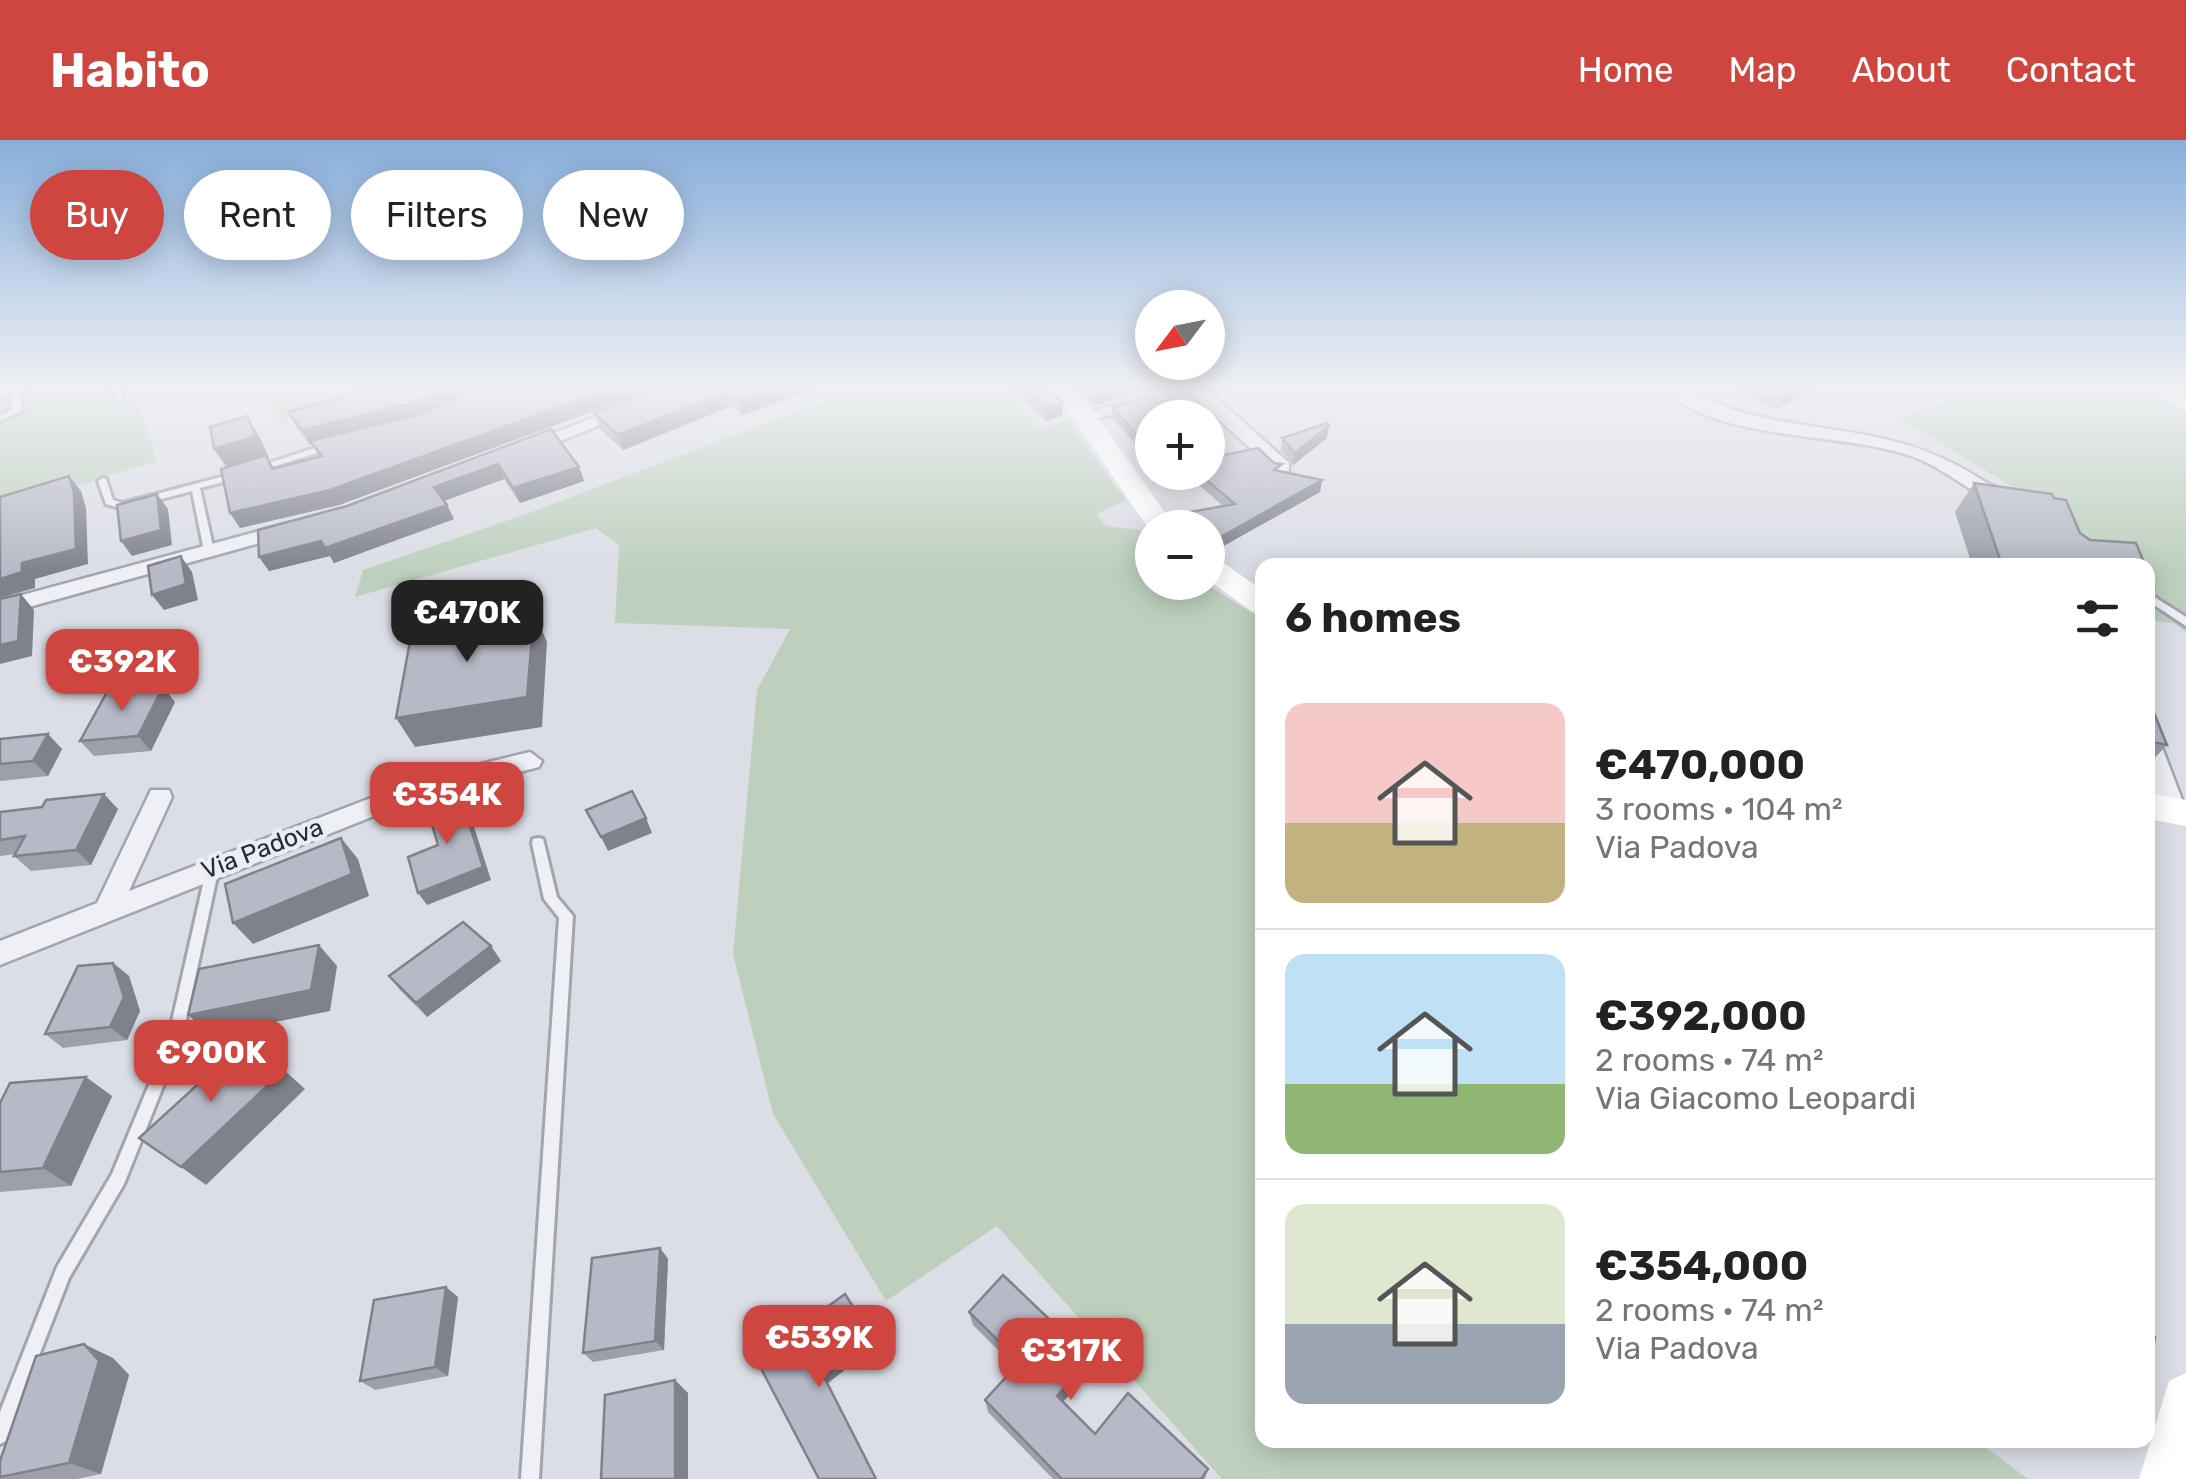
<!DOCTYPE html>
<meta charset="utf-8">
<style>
body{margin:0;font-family:Rubik,sans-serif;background:#f6f6f6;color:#222;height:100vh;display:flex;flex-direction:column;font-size:38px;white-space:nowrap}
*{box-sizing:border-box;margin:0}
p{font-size:32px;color:#767676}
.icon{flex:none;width:55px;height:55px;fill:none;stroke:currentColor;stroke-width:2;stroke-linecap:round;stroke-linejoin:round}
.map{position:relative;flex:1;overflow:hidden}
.panel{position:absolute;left:1255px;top:418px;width:900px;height:890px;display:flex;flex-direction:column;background:#fff;border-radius:20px;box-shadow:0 5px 25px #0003}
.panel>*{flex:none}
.guide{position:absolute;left:30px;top:30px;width:950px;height:90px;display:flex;gap:20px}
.needle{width:65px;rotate:238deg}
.buttons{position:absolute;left:1135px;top:150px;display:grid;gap:20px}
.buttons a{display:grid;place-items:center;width:90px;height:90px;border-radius:50%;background:#fff;box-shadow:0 5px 25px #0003;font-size:50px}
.price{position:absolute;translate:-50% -85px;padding:0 22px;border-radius:20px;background:#ce463f;color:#fff;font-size:32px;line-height:65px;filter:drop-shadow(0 2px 5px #0008)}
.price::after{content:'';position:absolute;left:50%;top:60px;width:30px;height:22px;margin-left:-15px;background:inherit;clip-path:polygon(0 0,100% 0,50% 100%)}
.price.active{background:#222;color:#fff}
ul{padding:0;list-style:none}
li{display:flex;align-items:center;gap:30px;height:250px;padding:0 30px}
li+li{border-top:2px solid #e0e0e0}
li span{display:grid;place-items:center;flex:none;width:280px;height:200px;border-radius:20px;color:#555}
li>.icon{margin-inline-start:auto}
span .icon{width:120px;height:120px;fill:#fffc;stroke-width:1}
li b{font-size:42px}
h2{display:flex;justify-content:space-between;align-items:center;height:120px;padding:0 30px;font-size:42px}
.chip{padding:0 35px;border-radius:45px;background:#fff;box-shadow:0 5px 25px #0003;font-size:35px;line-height:90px}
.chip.active{background:#ce463f;color:#fff}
header{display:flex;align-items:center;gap:60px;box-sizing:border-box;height:140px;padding:0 50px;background:#ce463f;color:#fff}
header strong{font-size:48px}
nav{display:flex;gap:55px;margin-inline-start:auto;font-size:35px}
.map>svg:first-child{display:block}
</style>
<header>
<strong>Habito</strong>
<nav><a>Home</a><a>Map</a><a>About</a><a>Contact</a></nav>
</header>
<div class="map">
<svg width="2186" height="1339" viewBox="0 0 2186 1339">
<rect width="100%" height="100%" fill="#dcdee6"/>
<!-- green -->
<g fill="#bed0bd">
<path d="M0 245H132L157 321 0 369Z"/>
<path d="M260 245H396L280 283Z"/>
<path d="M867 245H999L1039 288 1067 281 1126 360 1097 374 1106 386 1148 391 1152 396V442L1204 443 1262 479V1300H1976L2028 1339H1222L997 1086 886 1161 773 974 733 814 757 550 790 489 615 483 619 405 596 388 355 457 363 430 529 373Z"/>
<path d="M1995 245H2136L2186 272V492L2173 483 2148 480V425H2088L2026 355 1899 278Z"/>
</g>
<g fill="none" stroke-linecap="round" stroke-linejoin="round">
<defs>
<g id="lane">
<path d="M24 245H39L20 252 22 271 0 281V275L12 270 11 254 0 257V251Z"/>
<path d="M110 245H118L123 259 122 261H116Z"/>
<path d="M330 303 335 306 333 308 262 330H256L254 328Z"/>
<path d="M240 332 243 333V337L200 348 214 411 209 414 204 411 192 351 123 369 106 364 98 341 103 338 106 339 113 360 123 363Z"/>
<path d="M2148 453 2186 477V486L2148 461Z"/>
<path d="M538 698 543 699 544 703 557 757 573 776 539 1339H521L559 778 544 759 532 703 533 699Z"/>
<path d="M213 722 218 723 219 727 182 899 124 1044 69 1138 6 1301 0 1304V1272L57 1127 112 1034 168 899 207 727 208 723Z"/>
</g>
<g id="street">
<path d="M675 245H700L533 312H519L517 308Z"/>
<path d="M1173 245H1202L1289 323V331H1275L1189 252 1085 282 1076 277Z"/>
<path d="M1658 245C1689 245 1714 266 1744 273 1833 296 1896 286 1979 338 1989 345 2002 349 2011 358L2001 364 1994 362C1966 349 1943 328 1914 317 1839 290 1716 304 1658 245Z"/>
<path d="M289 383 299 389 296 393 0 475V461Z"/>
<path d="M2148 593 2160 602 2186 670 2182 677H2164C2150 649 2146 623 2148 593Z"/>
<path d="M530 612 542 621 539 627 436 653 379 674 0 825V801L97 763 151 650H169L172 657 129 751 423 638Z"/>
</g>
</defs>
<!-- lane casing -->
<use href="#lane" stroke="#a2a4b0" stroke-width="6"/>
<!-- street casing -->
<use href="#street" stroke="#a2a4b0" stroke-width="5"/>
<!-- lane -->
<use href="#lane" fill="#eff0f5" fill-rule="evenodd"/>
<!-- street -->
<use href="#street" fill="#eff0f5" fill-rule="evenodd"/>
<!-- secondary -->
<g fill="#fff" fill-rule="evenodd">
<path d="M1037 245H1064L1094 272 1176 388H1152V394L1076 282Z"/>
<path d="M2143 245H2173L2186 252V270Z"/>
<path d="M1208 417 1218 419 1262 450V474L1251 471 1208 440Z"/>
<path d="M2148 653 2186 660V686L2148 679Z"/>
<path d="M2186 1233V1339H2139L2169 1241Z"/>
</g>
</g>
<!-- wall -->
<g fill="#9d9faa">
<path d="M381 245H649L650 250 339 365 240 388 226 328 260 298 269 318H268L274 328 319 316 312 304 310 305 296 287 288 272Z"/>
<path d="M1010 245H1043L1063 275 1046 281 1010 248Z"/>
<path d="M1070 245H1161L1094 266Z"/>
<path d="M1726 245H1822L1777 269Z"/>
<path d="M819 248 742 275 732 266 623 310 599 288 594 273 663 252Z"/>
<path d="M1112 267 1152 278V308L1142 311 1112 278Z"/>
<path d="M551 289 579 327 584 341 520 363 504 339 444 361 454 379 334 423 330 416 269 431 259 417 347 366Z"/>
<path d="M1282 298H1327L1293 325 1281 310Z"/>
<path d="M1210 318 1322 340 1320 352 1211 413 1208 410V388H1181L1178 385 1179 374 1223 366 1184 332H1208Z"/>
<path d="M1974 343 2054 358 2080 393 2090 400 2145 425H1972L1955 372Z"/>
<path d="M2148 558 2167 605 2148 625Z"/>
<path d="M175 562 151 611 94 616 80 601Z"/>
<path d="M0 599 62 609 48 636 0 641Z"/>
<path d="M42 667 118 669 91 725 31 731 14 716 16 714 0 716V672Z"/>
<path d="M491 806 501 821 427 877 400 850 389 836Z"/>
<path d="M113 823 129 836 140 871 127 900 63 908 45 894Z"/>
<path d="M112 956 71 1046 0 1052V963Z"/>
<path d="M660 1108 668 1119 664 1210 593 1222 583 1213Z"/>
<path d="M458 1157 448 1236 375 1250 360 1241Z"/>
<path d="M969 1172 1090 1218V1230L1063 1262 1095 1294 1208 1329 1205 1339H1053L988 1272 985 1260 1015 1227 973 1185Z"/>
<path d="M113 1218 129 1235 101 1334 77 1339H0V1321Z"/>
</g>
<!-- shaded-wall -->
<g fill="#80828b">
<path d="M454 245H494L423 276 310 305 302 290Z"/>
<path d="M620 245H649L650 250 339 365 240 388 230 373Z"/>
<path d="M781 245H818L819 248 742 275 739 260Z"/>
<path d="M1125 245H1161L1094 266V255Z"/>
<path d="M1798 245H1822L1777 269 1785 252Z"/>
<path d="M729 251 732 266 623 310 618 295Z"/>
<path d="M1063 263V275L1046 281 1045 269Z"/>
<path d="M247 276 260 298 269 318H268L275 330 229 331 214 309Z"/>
<path d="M1329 286 1327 298 1293 325 1295 313Z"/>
<path d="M1152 297V308L1142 311V300Z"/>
<path d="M498 324 504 339 441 362 434 347Z"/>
<path d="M579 327 584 341 520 363 513 348Z"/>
<path d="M69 336 81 351 86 368 88 424 35 439V448L0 458V439L22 423Z"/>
<path d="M1322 340 1320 352 1211 413 1212 402Z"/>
<path d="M157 354 168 369 172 405 132 416 121 401Z"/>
<path d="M447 365 454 379 334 423 330 416 269 431 259 417Z"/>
<path d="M181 416 192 432 198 460 164 470 152 455Z"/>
<path d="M21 454 34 470 32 516 0 524V505Z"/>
<path d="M534 472 547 502 542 587 415 607 396 578Z"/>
<path d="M163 547 175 562 151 611 138 596Z"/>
<path d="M48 594 62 609 48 636 33 621Z"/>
<path d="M104 654 118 669 91 725 76 710Z"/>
<path d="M460 655 468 668 491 740 427 765 418 753Z"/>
<path d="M646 678 652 693 608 711 601 697Z"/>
<path d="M341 698 358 719 369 756 253 804 233 783Z"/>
<path d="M319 805 337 826 330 871 211 895 188 875Z"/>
<path d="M491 806 501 821 427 877 416 863Z"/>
<path d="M113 823 129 836 140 871 127 900 110 887Z"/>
<path d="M284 930 305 949 206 1045 181 1027Z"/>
<path d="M86 937 112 956 71 1046 43 1028Z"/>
<path d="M660 1108 668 1119 664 1210 655 1201Z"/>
<path d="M446 1147 458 1157 448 1236 435 1227Z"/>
<path d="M870 1194 876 1206 828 1243 877 1339 821 1231Z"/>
<path d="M84 1204 113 1218 129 1235 101 1334 69 1323Z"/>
<path d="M1090 1218V1230L1058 1268 1057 1256Z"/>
<path d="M675 1240 688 1253V1339H675Z"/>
</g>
<!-- building -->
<g fill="#b7b9c6" stroke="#80828b" stroke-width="2.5">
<path d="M381 245H454L416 262 302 290 288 272Z"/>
<path d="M483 245H620L330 350 230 373 221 329 266 315 272 329 322 316 310 301 424 273Z"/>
<path d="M683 245H781L739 260 729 251 618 295 594 273 659 248 663 252Z"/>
<path d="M1019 245H1043L1063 263 1045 269Z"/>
<path d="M1083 245H1125L1094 255Z"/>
<path d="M1771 245H1798L1785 252Z"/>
<path d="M1150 256 1170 278H1152V297L1142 300 1112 267Z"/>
<path d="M247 276 256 296 214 309 210 287Z"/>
<path d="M1327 283 1329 286 1295 313 1282 298Z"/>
<path d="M551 289 579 327 513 348 498 324 434 347 447 365 325 408 321 401 259 417 258 390 347 366Z"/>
<path d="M1258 308 1274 323 1282 324 1274 330 1322 340 1212 402 1208 398V388H1195L1179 374 1235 364 1197 332H1208V316L1210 318Z"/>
<path d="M69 336 74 353 76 409 22 423V432L0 439V357Z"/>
<path d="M1974 343 2052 354 2054 358 2066 360 2080 393 2090 400 2136 403 2145 425H2002Z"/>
<path d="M157 354 161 390 121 401 117 365Z"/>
<path d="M181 416 186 444 152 455 148 426Z"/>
<path d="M2148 432 2154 448 2148 447Z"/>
<path d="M21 454 18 501 0 505V459Z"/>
<path d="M534 472 527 557 396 578 412 490Z"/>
<path d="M163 547 138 596 80 601 107 552Z"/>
<path d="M2148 558 2167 605 2148 601Z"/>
<path d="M48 594 33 621 0 624V599Z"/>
<path d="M632 651 646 678 601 697 586 670Z"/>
<path d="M104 654 76 710 14 716 25 696 0 700V672L42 667 46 660Z"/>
<path d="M460 655 483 727 418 753 408 717 438 705 427 668Z"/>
<path d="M341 698 352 734 233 783 225 744Z"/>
<path d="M463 782 491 806 416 863 389 836Z"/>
<path d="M319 805 311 850 188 875 199 829Z"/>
<path d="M113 823 124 857 110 887 45 894 78 826Z"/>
<path d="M243 903 284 930 181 1027 139 998Z"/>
<path d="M86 937 43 1028 0 1032V963L10 943Z"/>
<path d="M660 1108 655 1201 583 1213 592 1118Z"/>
<path d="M1003 1135 1090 1218 1057 1256 1095 1294 1128 1253 1208 1329 1201 1339H1062L985 1260 1020 1222 969 1172Z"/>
<path d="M446 1147 435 1227 360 1241 374 1160Z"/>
<path d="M845 1154 870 1194 821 1231 876 1339H819L756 1219Z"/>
<path d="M2148 1193 2155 1197 2148 1238Z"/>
<path d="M84 1204 99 1221 69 1323 0 1337V1321L36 1216Z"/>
<path d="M675 1240V1339H601L605 1255Z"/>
</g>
<!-- sky -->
<linearGradient id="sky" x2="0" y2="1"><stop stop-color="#87aedb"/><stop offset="0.57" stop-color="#eff0f4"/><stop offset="1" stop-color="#eff0f4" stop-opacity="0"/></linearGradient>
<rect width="2186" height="432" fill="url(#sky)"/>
<g text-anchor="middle" stroke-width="9" stroke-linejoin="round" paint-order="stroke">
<!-- street labels -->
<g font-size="25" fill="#262a3d" stroke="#ebedf4">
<text transform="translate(262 708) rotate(-21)" y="9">Via Padova</text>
</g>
</g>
</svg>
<div class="buttons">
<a><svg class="needle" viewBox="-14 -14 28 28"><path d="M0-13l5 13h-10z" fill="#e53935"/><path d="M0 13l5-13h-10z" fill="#767676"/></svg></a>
<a>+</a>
<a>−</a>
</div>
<b class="price active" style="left:467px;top:525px">€470K</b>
<b class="price" style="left:122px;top:574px">€392K</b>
<b class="price" style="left:447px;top:707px">€354K</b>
<b class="price" style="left:211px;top:965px">€900K</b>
<b class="price" style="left:819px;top:1250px">€539K</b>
<b class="price" style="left:1071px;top:1263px">€317K</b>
<div class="guide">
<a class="chip active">Buy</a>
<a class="chip">Rent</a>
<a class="chip">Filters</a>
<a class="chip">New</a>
</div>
<section class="panel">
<h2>6 homes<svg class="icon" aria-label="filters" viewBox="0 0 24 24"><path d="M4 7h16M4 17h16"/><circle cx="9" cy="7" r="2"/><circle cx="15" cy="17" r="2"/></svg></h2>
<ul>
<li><span style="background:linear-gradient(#f6c9c9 60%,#c2b280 0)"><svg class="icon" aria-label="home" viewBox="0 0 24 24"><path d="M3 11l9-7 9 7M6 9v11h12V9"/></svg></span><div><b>€470,000</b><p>3 rooms · 104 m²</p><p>Via Padova</p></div></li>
<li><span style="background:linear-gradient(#bfe0f5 65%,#8fb573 0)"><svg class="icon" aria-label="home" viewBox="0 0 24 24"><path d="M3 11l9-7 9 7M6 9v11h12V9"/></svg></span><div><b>€392,000</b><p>2 rooms · 74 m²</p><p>Via Giacomo Leopardi</p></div></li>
<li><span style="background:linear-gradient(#dfe7d0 60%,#9aa5b1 0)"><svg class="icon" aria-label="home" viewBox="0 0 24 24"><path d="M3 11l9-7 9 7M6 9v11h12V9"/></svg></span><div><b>€354,000</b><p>2 rooms · 74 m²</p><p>Via Padova</p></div></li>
</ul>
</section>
</div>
